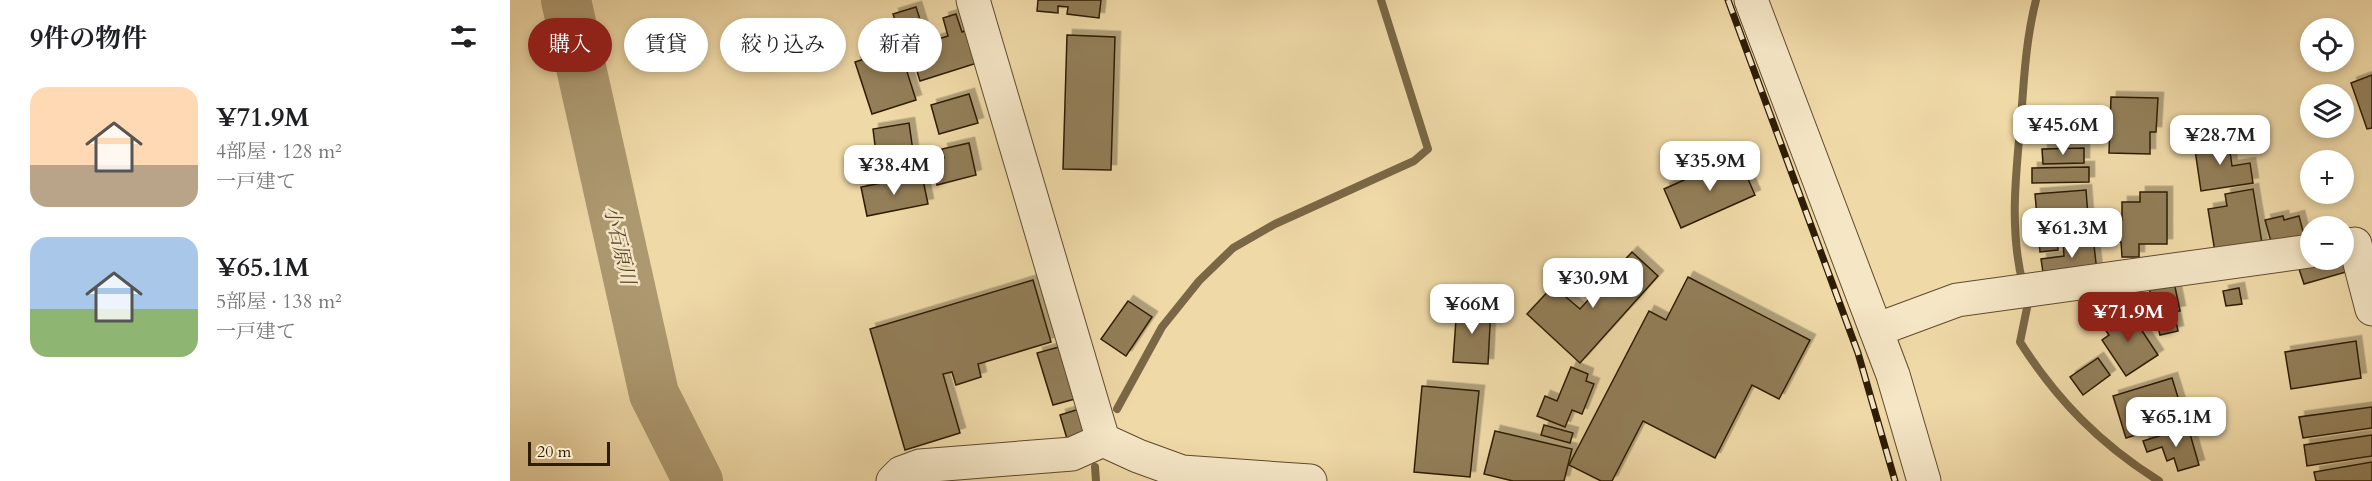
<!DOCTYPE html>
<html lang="ja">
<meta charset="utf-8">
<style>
body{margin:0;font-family:Cardo,"Noto Serif JP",serif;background:#f6f6f6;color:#202124;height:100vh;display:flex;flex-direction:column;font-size:22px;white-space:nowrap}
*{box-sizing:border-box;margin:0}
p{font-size:20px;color:#757577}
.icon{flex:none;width:33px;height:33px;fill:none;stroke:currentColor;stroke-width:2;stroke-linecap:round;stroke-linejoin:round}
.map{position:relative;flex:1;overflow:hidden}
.drawer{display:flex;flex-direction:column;background:#fff;width:510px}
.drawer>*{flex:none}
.hud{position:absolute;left:18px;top:18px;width:570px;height:54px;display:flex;gap:12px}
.fabs{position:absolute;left:1790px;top:18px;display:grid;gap:12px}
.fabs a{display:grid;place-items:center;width:54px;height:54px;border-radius:50%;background:#fff;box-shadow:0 3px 9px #0003;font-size:30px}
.scale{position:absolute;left:18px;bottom:15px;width:82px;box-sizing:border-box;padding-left:6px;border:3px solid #2e1c05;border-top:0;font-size:16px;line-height:21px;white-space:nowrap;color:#2e1c05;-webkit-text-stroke:4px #f5e6c6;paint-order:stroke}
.price{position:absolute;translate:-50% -51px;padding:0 14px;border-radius:12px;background:#fff;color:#222;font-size:20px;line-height:39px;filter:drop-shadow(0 2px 3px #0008)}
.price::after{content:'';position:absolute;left:50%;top:36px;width:18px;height:14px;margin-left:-9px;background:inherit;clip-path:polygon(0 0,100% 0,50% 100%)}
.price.on{background:#8f2418;color:#fff}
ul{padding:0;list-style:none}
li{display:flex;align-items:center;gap:18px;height:150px;padding:0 30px}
li span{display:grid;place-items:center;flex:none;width:168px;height:120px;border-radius:18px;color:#555}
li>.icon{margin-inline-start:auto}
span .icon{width:72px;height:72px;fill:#fffc;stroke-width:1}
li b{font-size:26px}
h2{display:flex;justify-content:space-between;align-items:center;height:72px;padding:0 30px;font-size:26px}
.pill{padding:0 21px;border-radius:27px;background:#fff;box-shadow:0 3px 9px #0003;font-size:21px;line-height:54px}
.pill.on{background:#8f2418;color:#fff}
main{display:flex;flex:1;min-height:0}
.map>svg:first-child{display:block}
</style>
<main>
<section class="drawer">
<h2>9件の物件<svg class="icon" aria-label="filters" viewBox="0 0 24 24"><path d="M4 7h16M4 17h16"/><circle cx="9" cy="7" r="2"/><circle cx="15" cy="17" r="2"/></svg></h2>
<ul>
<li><span style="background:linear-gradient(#ffd9b3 65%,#b9a48a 0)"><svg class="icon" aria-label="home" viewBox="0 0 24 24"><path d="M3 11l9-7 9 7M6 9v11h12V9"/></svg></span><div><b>¥71.9M</b><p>4部屋 · 128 m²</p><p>一戸建て</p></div></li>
<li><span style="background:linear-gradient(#a9c7e8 60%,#8fb573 0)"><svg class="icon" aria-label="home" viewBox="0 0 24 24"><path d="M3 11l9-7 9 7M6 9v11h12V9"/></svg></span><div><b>¥65.1M</b><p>5部屋 · 138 m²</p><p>一戸建て</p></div></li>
</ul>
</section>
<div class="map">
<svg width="1862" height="481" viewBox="0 0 1862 481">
<defs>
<filter id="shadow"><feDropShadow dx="5.5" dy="-5.5" stdDeviation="0" flood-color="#0004"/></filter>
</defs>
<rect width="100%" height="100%" fill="#efd9a7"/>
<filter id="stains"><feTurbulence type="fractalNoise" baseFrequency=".00333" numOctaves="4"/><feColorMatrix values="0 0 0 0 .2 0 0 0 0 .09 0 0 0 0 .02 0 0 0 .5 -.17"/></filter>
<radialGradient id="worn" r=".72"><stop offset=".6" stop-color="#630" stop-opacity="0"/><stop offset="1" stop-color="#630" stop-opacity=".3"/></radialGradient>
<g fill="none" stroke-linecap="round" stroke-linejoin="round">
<!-- stream -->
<g stroke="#7a6745" stroke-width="8">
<path d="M1513 284C1499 231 1506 172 1511 119 1514 78 1516 39 1526 0"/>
<path d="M1516 297 1518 303 1510 342C1547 400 1590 444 1649 481"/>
<path d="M607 409 652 327 689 281 723 248 765 224 904 161 918 149 871 0"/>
<path d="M585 467 586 481"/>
</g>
<!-- river -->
<path stroke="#ad9970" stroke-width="50" d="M56 0 144 394 188 481"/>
</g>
<!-- building -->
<g fill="#927e59" stroke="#2e1c05" stroke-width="1.5" filter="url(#shadow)">
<path d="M528 0H591L589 18 557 14 558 7 548 6V13L527 11Z"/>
<path d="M406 7 413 29 390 36 383 14Z"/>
<path d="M446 14 452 32 457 30 467 63 410 81 400 48 438 36 433 18Z"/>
<path d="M557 35 605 37 601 170 553 169Z"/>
<path d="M379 51 383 59 392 56 406 100 362 114 345 62Z"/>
<path d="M1862 75V128L1857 129 1841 83Z"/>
<path d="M459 94 468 123 429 134 421 105Z"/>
<path d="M1601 97 1648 98 1646 132H1640V154L1599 153Z"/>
<path d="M399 123 406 172 369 177 363 129Z"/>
<path d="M1718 137 1722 166 1740 163 1743 183 1691 191 1685 150 1692 149 1691 141Z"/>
<path d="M459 143 466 175 427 185 422 161 434 158 432 149Z"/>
<path d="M1574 148V163L1533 164 1532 149Z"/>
<path d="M1228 156 1245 195 1171 228 1154 189Z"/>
<path d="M1579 167V182L1522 183V168Z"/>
<path d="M412 175 418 204 357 216 351 187Z"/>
<path d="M1743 189 1753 249 1706 258 1698 209 1717 206 1715 194Z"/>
<path d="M1576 190 1579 229 1547 232 1548 250 1530 252 1525 194Z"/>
<path d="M1630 192H1657V244H1629V257H1612L1611 242H1603V220H1612V202H1630Z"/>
<path d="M1773 216 1774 220 1789 216 1795 239 1763 249 1755 220Z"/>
<path d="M1583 236 1587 272 1534 279 1531 259 1554 256 1553 240Z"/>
<path d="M1122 252 1148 276 1070 363 1017 314 1043 286 1070 309Z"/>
<path d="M1800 260H1833L1843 270 1794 284 1787 263Z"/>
<path d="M1178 277 1300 340 1269 399 1242 385 1205 458 1133 421 1102 481H1091L1059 465 1139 311 1156 320Z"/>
<path d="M523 280 541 342 468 364 471 377 446 385 442 372 433 374 450 433 395 450 360 329Z"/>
<path d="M1664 282 1670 311 1664 312 1668 331 1650 335 1639 288Z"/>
<path d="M1729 288 1732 304 1716 306 1713 291Z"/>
<path d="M618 301 642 317 616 356 591 339Z"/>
<path d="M947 305 981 307 978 364 943 362Z"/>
<path d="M1617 308 1648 355 1616 376 1592 340 1599 335 1592 325Z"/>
<path d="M1846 341 1851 378 1781 389 1775 352Z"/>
<path d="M549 347 565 399 543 405 527 353Z"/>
<path d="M1588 358 1600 375 1573 395 1560 377Z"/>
<path d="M1061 367 1078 374 1076 381 1084 384 1072 414 1062 410 1055 427 1027 416 1035 396 1047 401Z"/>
<path d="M1662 378 1675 420 1616 438 1603 396Z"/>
<path d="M912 386 969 391 960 477 904 472Z"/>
<path d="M579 406 589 440 560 449 550 415Z"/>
<path d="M1862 407V428L1793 438 1789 417Z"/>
<path d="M1034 425 1063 433 1060 443 1031 435Z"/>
<path d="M1678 427 1689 465 1668 471 1664 458 1657 461 1652 447 1637 452 1633 441Z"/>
<path d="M985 431 1062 449 1054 481H1003L974 474Z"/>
<path d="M1862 435V456L1797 466 1794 445Z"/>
<path d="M1862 462V481H1806L1804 472Z"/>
</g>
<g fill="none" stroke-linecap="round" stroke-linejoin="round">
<defs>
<g id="minor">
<path d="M463 0 593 440 628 456 672 472 800 481"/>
<path d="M1241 0 1383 375 1414 481"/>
<path d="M1833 246 1845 244 1862 309"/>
<path d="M1366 330 1447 300 1800 251"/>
<path d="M383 481 391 473 410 466 562 454 593 440"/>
</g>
</defs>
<!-- minor casing -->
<use href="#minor" stroke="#5e4b2e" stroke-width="35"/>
<!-- minor -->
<use href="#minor" stroke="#f5e6c6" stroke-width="33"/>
<defs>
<path id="rail" d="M1218 0 1348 353 1385 481"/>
</defs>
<!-- rail casing -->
<use href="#rail" stroke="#2e1c05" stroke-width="7"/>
<!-- rail -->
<use href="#rail" stroke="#f5e6c6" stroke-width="4.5" stroke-dasharray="14" stroke-linecap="butt"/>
</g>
<g text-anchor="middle" stroke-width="5" stroke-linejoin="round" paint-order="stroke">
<!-- water labels -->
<g font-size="20" font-style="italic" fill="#5a482a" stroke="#f5e6c6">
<text transform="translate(110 245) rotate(77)" y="7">小石原川</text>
</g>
</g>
<rect width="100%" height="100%" filter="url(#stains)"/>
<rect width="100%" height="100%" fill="url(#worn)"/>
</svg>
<div class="fabs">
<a><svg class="icon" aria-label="locate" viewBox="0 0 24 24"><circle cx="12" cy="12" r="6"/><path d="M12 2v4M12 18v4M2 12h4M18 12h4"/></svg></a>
<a><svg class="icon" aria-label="layers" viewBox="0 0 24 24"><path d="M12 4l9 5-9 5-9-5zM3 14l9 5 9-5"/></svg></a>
<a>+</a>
<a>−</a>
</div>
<div class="scale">20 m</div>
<b class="price" style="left:1553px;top:156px">¥45.6M</b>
<b class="price" style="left:1710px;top:166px">¥28.7M</b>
<b class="price" style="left:1200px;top:192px">¥35.9M</b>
<b class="price" style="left:384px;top:196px">¥38.4M</b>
<b class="price" style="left:1562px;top:259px">¥61.3M</b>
<b class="price" style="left:1083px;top:309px">¥30.9M</b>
<b class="price" style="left:962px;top:335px">¥66M</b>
<b class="price on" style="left:1618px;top:343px">¥71.9M</b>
<b class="price" style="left:1666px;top:448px">¥65.1M</b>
<div class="hud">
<a class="pill on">購入</a>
<a class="pill">賃貸</a>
<a class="pill">絞り込み</a>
<a class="pill">新着</a>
</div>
</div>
</main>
